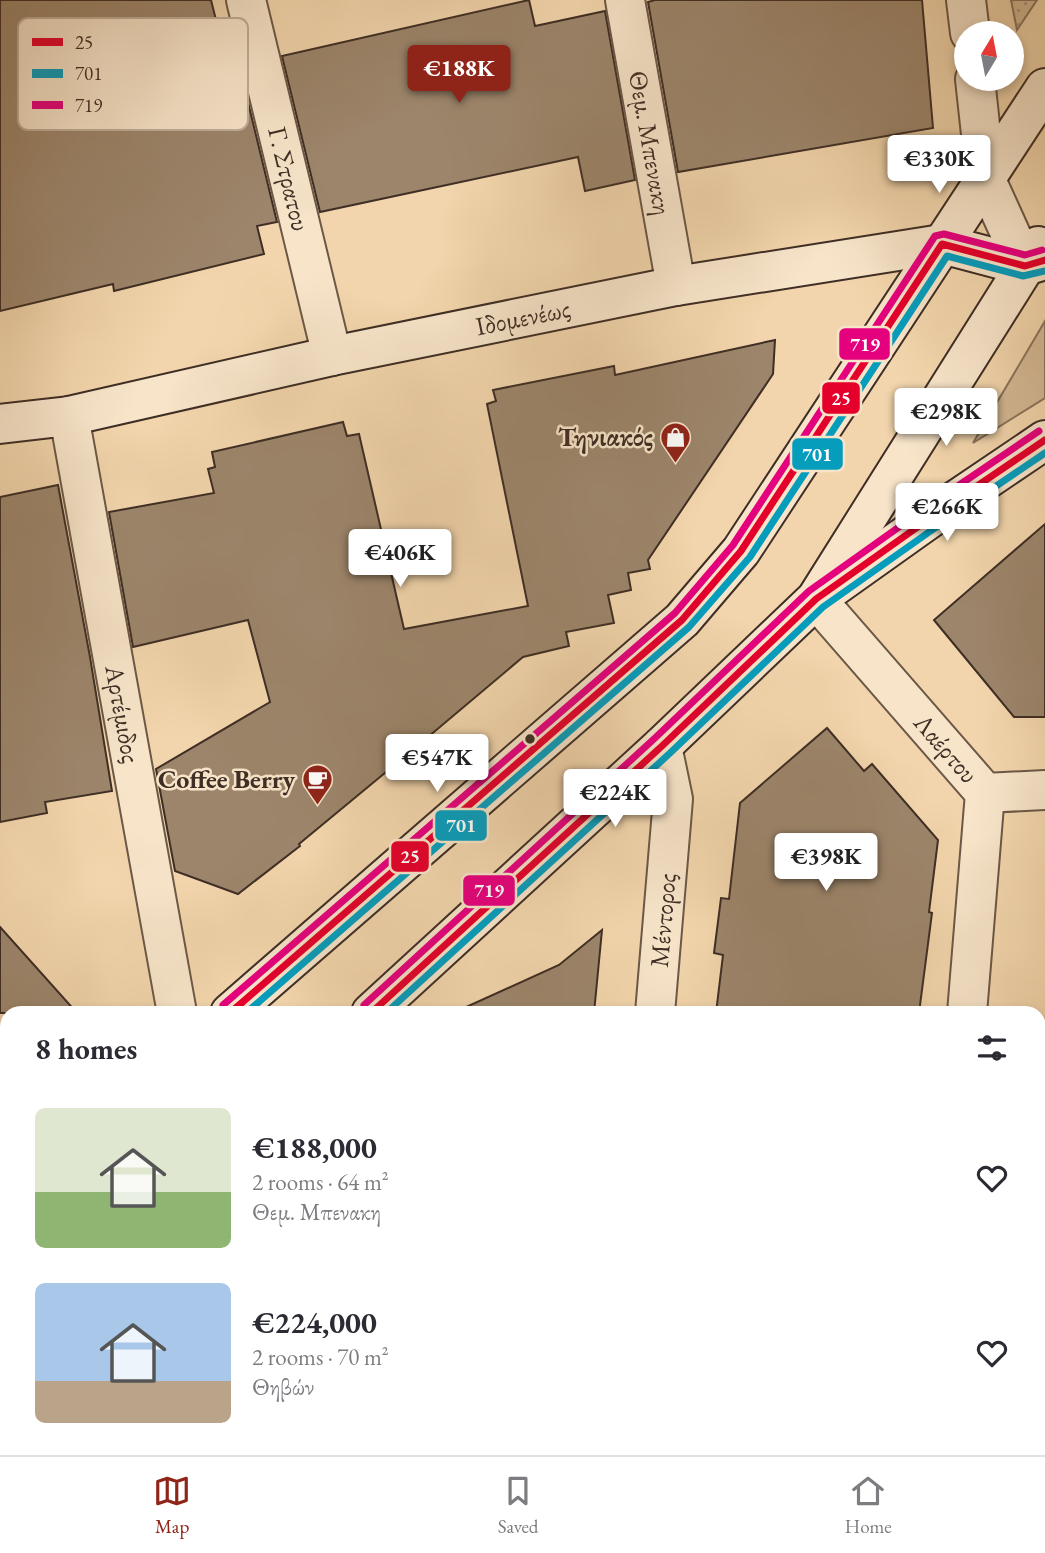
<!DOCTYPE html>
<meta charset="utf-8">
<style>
body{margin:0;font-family:"EB Garamond",serif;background:#f2f2f3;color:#2b2b33;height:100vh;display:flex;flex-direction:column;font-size:26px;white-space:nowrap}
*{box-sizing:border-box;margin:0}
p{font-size:23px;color:#7c7c81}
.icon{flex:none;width:38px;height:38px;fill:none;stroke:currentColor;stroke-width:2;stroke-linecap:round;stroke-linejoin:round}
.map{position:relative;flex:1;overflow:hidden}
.panel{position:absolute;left:0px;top:1006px;width:1046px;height:450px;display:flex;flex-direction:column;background:#fff;border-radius:21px 21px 0 0;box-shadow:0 4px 10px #0003}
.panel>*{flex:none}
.needle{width:46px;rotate:10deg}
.controls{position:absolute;left:954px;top:21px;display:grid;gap:14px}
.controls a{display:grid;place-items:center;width:70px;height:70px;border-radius:50%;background:#fff;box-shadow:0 4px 10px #0003;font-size:35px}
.price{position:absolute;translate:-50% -60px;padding:0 16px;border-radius:7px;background:#fff;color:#222;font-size:23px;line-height:46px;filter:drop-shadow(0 2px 4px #0008)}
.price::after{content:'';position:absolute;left:50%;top:42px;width:21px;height:16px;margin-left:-10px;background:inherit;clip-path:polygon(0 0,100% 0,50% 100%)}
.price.on{background:#8f2418;color:#fff}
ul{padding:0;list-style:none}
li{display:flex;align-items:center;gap:21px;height:175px;padding:0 35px}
li span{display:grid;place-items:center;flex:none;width:196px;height:140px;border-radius:10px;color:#555}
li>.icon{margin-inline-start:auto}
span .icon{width:84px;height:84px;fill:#fffc;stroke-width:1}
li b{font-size:30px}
h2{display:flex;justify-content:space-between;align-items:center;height:84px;padding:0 35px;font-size:30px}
.menu{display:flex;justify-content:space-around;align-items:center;height:98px;border-top:2px solid #e1e1e2;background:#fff;font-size:19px;color:#7c7c81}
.menu a{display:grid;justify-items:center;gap:4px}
.menu .on{color:#8f2418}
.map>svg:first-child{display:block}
</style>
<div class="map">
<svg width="1045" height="1455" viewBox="0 0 1045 1455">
<defs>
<pattern id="park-dots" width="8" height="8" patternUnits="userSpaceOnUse" patternTransform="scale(1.75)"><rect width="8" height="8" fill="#d4b995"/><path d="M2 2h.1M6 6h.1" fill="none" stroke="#ad9779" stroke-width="1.8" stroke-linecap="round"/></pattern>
</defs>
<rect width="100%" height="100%" fill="#f2d5ac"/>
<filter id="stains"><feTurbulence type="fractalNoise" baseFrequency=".00286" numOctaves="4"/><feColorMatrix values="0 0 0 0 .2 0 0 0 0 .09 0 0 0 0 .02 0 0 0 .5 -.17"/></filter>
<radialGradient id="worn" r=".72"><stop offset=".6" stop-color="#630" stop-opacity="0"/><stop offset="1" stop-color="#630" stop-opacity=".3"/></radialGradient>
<!-- green -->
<path fill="#d4b995" stroke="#8a745d" stroke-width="2" d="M1045 321V398L973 443Z"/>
<!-- park -->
<path fill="url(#park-dots)" stroke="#8a745d" stroke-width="2" d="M1011 0H1037L1017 30Z"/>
<!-- building -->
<g fill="#9c856b" stroke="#3f2e25" stroke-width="2">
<path d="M0 0H211L228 68 239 65 277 222 257 226 264 254 114 291 113 284 0 311Z"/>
<path d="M529 0 535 26 605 11 635 180 585 191 578 157 320 212 282 56Z"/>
<path d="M655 0H922L933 128 678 172 648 2Z"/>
<path d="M775 340 773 374 648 560 650 569 628 573 631 590 608 595 614 623 566 632 569 646 523 657 409 753 299 844 300 846 238 894 175 871 156 769 270 702 248 620 133 647 109 512 214 493 208 469 215 467 212 452 343 422 347 436 359 434 404 629 528 606 487 404 496 401 493 390 614 366 615 375Z"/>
<path d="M58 485 90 657 112 791 45 802 47 813 0 822V497Z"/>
<path d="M1045 524V717H1014L934 620Z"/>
<path d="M827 728 864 771 872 764 938 840 929 912 932 913 919 1013H716L723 955 714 953 721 898 729 899 740 803Z"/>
<path d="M0 927 77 1013H0Z"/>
<path d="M602 930 594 1013H453L559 965Z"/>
</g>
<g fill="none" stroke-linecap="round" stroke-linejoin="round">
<defs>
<g id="minor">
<path id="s1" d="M246 0 332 356"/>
<path id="s2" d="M625 0 676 286"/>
<path d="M966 0 970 33"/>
<path d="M975 79 986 180 1025 266"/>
<path id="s3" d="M69 416 177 1013"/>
<path id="s4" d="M816 599 985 793 967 1013"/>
<path d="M985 793 1045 790"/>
<path id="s5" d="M655 1013 673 799 662 746"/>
<path d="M1040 1330H1045"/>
<path d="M305 1455V1449"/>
<path d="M617 1455 618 1449"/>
<path d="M928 1455 929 1449"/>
</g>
<g id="secondary">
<path id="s6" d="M0 424 69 416 332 356 676 286 942 244 1025 266 1045 260"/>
<path d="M832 588 943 509 1045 440"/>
<path d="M230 1013 682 620 741 551 1045 88"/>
<path d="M371 1013 662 746 816 599 1038 246"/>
<path d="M0 1214 7 1208"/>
<path d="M0 1339 7 1333"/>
</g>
</defs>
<!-- minor casing -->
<use href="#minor" stroke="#6c5847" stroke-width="42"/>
<!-- secondary casing -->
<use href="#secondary" stroke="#3f2e25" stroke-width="42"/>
<!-- minor -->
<use href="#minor" stroke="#f7e4c9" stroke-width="38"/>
<!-- secondary -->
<use href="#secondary" stroke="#f7e4c9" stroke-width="38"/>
<defs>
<g id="bus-1">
<path d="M230 1013 682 620 741 551 942 244 1025 266 1045 260"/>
<path d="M371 1013 662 746 816 599 943 509 1045 440"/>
</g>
<g id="bus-2">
<path d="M246 1013 689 627 750 557 947 256 1023 276 1045 271"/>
<path d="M386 1013 669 754 823 607 949 518 1045 453"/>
</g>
<g id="bus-3">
<path d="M223 1005 675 613 733 545 935 236 944 234 1025 255 1042 250"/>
<path d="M364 1005 655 738 809 591 937 500 1039 431"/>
</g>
</defs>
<!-- bus-1 casing -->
<use href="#bus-1" stroke="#f7e4c9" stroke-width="12"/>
<!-- bus-2 casing -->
<use href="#bus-2" stroke="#f7e4c9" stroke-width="12"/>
<!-- bus-3 casing -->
<use href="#bus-3" stroke="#f7e4c9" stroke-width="12"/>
<!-- bus-1 -->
<use href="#bus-1" stroke="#e4002b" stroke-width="7"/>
<!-- bus-2 -->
<use href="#bus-2" stroke="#069dbd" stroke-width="7"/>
<!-- bus-3 -->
<use href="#bus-3" stroke="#e5007d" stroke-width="7"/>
</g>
<!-- icons -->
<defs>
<symbol id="shop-pin" viewBox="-11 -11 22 30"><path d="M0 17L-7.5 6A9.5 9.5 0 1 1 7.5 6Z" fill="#8f2418" stroke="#f7e4c9"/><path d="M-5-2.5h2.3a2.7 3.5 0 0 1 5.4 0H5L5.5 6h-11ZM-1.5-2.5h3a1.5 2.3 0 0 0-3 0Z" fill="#fff"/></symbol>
<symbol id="cafe-pin" viewBox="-11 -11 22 30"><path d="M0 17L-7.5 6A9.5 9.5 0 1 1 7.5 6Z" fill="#8f2418" stroke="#f7e4c9"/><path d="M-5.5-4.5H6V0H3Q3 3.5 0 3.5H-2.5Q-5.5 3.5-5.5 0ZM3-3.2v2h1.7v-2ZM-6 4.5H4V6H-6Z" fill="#fff"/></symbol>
</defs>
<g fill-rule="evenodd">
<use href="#shop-pin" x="658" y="420" width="35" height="47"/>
<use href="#cafe-pin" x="300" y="762" width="35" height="47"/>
</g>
<!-- markers -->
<circle fill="#3f2e25" stroke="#f7e4c9" stroke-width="2.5" cx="530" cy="739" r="6"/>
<g text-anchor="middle" stroke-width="5" stroke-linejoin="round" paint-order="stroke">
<!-- street labels -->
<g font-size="26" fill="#3f2e25" stroke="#f7e4c9">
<text dy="9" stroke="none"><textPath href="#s2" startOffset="145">Θεμ. Μπενακη</textPath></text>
<text dy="9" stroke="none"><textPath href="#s1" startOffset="184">Γ. Στρατου</textPath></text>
<text dy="9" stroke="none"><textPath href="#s6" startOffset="534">Ιδομενέως</textPath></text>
<text dy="9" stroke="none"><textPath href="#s3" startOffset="303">Αρτέμιδος</textPath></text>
<text dy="9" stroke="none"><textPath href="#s4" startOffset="198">Λαέρτου</textPath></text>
<text dy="9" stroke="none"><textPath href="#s5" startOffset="93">Μέντορος</textPath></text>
</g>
<!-- poi labels -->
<g font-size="26" font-weight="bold" fill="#3f2e25" stroke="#f7e4c9" text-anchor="end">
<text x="653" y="446">Τηνιακός</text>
<text x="295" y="788">Coffee Berry</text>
</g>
</g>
<!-- legend -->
<rect x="18" y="18" width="230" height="112" rx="10" fill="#f7e4c9" stroke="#c0ad98" stroke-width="2"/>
<rect x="32" y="38" width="31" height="8" fill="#e4002b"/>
<rect x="32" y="69" width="31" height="9" fill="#069dbd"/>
<rect x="32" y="101" width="31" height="8" fill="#e5007d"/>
<g font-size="19" fill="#3f2e25">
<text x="75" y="49">25</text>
<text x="75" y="80">701</text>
<text x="75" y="112">719</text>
</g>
<g stroke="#f7e4c9" stroke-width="2.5">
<rect x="838" y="327" width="53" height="34" rx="7" fill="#e5007d"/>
<rect x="821" y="381" width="40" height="34" rx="7" fill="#e4002b"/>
<rect x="791" y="437" width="53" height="34" rx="7" fill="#069dbd"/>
<rect x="434" y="809" width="54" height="33" rx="7" fill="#069dbd"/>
<rect x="390" y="840" width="40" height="33" rx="7" fill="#e4002b"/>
<rect x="462" y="874" width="54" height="33" rx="7" fill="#e5007d"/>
</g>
<g font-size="19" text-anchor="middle" font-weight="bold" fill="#fff">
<text x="865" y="351">719</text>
<text x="841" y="405">25</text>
<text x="817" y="461">701</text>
<text x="461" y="832">701</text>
<text x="410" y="863">25</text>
<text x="489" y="897">719</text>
</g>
<rect width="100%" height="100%" filter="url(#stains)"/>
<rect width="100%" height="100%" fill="url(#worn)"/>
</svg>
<div class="controls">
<a><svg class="needle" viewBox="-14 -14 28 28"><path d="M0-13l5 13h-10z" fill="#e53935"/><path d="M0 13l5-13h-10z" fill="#7c7c81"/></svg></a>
</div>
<b class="price on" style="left:459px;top:105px">€188K</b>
<b class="price" style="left:939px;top:195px">€330K</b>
<b class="price" style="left:946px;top:448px">€298K</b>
<b class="price" style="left:947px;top:543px">€266K</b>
<b class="price" style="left:400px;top:589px">€406K</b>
<b class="price" style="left:437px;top:794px">€547K</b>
<b class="price" style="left:615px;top:829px">€224K</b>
<b class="price" style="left:826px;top:893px">€398K</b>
<section class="panel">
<h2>8 homes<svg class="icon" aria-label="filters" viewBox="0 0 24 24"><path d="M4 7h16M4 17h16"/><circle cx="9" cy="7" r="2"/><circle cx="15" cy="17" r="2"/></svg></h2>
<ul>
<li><span style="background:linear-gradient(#dfe7d0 60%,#8fb573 0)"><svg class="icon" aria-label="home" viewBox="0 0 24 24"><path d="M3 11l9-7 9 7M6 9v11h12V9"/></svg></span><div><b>€188,000</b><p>2 rooms · 64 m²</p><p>Θεμ. Μπενακη</p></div><svg class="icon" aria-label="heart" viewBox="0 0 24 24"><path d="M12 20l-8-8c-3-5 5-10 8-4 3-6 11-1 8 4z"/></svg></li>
<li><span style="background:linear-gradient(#a9c7e8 70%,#b9a48a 0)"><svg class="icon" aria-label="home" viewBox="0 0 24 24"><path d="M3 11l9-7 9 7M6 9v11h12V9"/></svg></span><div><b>€224,000</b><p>2 rooms · 70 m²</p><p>Θηβών</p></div><svg class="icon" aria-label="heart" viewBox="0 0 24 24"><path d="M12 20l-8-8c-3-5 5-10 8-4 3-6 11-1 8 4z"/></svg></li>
</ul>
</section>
</div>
<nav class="menu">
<a class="on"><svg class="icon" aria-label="map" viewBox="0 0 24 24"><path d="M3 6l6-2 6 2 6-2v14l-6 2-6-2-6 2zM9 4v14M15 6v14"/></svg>Map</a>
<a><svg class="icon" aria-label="saved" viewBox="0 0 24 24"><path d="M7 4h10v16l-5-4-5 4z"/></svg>Saved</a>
<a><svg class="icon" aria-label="home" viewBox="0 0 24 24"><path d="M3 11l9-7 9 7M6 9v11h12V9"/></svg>Home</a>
</nav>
